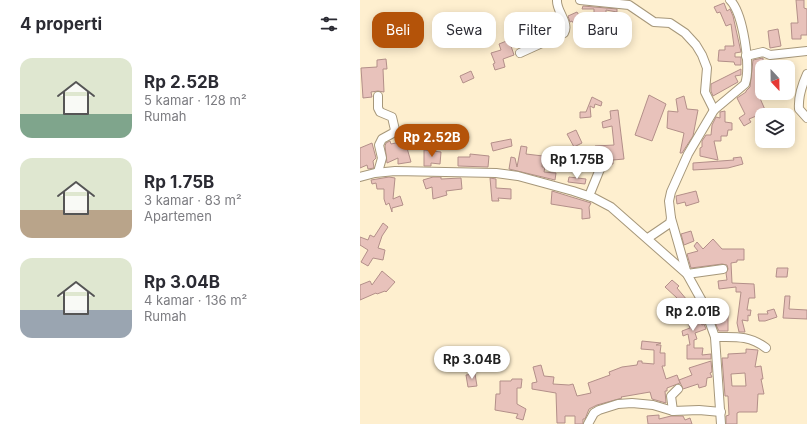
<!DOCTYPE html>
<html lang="id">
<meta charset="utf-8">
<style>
body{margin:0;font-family:Inter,sans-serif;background:#f7f7f7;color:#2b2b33;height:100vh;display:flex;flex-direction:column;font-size:15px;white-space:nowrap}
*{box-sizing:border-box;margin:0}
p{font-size:13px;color:#7c7c81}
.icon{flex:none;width:22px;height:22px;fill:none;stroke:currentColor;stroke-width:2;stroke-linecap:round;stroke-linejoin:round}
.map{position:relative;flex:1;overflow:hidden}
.side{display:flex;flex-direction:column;background:#fff;width:360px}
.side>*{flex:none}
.hud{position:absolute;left:12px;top:12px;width:375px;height:36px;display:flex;gap:8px}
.needle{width:26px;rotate:158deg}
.buttons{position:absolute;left:395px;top:60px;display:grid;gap:8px}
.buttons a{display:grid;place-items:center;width:40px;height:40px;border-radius:8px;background:#fff;box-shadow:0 2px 10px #0003;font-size:20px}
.price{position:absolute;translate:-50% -34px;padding:0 9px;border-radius:14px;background:#fff;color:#222;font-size:13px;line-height:26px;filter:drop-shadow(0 1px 2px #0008)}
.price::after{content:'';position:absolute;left:50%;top:24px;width:12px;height:9px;margin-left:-6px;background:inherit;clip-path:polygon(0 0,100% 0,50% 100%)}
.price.active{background:#b45309;color:#fff}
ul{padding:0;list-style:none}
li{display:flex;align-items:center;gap:12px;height:100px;padding:0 20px}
li span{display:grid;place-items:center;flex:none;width:112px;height:80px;border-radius:12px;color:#555}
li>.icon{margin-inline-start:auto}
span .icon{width:48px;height:48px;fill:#fffc;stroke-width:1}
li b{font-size:17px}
h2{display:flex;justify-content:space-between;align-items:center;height:48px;padding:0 20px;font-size:17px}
.tag{padding:0 14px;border-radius:12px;background:#fff;box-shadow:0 2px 10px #0003;font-size:14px;line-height:36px}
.tag.active{background:#b45309;color:#fff}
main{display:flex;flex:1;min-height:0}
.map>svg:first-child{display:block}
</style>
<main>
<section class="side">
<h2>4 properti<svg class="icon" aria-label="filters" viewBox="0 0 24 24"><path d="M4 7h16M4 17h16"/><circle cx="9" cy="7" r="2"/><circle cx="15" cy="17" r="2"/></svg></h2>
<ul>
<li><span style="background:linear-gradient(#dfe7d0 70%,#7fa58c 0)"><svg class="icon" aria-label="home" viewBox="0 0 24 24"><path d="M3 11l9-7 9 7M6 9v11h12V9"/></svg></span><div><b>Rp 2.52B</b><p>5 kamar · 128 m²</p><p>Rumah</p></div></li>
<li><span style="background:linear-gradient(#dfe7d0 65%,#b9a48a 0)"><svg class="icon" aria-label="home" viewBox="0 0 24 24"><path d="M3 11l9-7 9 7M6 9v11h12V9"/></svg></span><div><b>Rp 1.75B</b><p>3 kamar · 83 m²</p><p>Apartemen</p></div></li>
<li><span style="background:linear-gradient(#dfe7d0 65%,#9aa5b1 0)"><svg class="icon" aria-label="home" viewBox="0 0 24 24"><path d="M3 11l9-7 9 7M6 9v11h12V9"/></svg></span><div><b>Rp 3.04B</b><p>4 kamar · 136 m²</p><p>Rumah</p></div></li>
</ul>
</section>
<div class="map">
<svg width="447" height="424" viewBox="0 0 447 424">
<rect width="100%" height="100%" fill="#feefcf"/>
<!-- building -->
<g fill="#e8c2bb" stroke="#b38f89" fill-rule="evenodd">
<path d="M436 0H444V8L447 9V35H441V39H432L431 23H438Z"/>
<path d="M364 3 367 11 370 9 373 16 381 52 375 53V57H381V65H375L374 62 358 61 359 50H365V46H374L371 24 366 26 360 12 357 13 354 7Z"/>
<path d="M223 6 257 9V12L246 10V13L234 14V9H222Z"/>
<path d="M217 12 220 17 217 18 219 22 214 24 212 21 210 22 208 16Z"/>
<path d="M418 29 421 46 410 48 408 31Z"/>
<path d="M149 40 154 55 143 59 145 67 135 70 133 64 135 63 131 53 141 50 139 44Z"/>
<path d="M403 58V67H401V76L402 96H399L406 112 389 119 391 122 384 126 379 118 385 114 377 98 386 92V91L390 87 393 60Z"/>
<path d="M26 59 27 69H23L24 92 18 91 11 92 12 97 3 98 1 68 17 67V60Z"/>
<path d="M381 69V75L375 76 378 82 353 96 351 91V84Z"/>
<path d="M111 71 114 78 103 83 100 76Z"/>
<path d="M289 95 306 104 292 141 275 135Z"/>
<path d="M324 96 327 109 338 110 333 136 322 153H320L324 133 307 128 308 111 318 112 316 99Z"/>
<path d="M232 97 242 102 241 106 235 104 234 108 230 106 231 117 220 118V112H226Z"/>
<path d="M258 110 264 159 253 160V164H235V146L254 145 252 126 243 128 242 122 251 119 250 111Z"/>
<path d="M365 111V122L372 123V130H368L367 136H361V141H354L358 160 340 156V148L342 147V141L346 135H351L352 125 356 117 360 118V112Z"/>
<path d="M216 130 222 143 214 147 207 134Z"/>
<path d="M151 139 152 146 133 151 131 143Z"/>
<path d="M30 141 31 144 45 141 51 162 38 164V158L27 163 25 146 26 143Z"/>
<path d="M12 143 16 158 13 161 14 168 8 169 7 165 0 168V148Z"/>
<path d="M161 146 167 147 166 154 183 156 182 167H185L184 172 196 173 195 180 149 169 151 157 155 158 157 167Z"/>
<path d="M64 150 81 152 80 164 71 163V166H64Z"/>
<path d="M110 154 129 156 128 167 98 166V157H110Z"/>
<path d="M381 157 383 164 368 168 333 170V163L374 160 373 158Z"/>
<path d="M29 177 35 178 33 199 40 196 43 205 32 208V212L29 203 26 205 24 199V189H17L16 183 12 184 11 180Z"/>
<path d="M73 177H81V179L101 178 102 189 86 191 87 195 73 199 72 187 66 189 63 180Z"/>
<path d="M209 177 226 179 225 184 208 182Z"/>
<path d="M130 178 136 179V188L151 189V199L138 198 139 201H132Z"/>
<path d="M192 191 231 203 229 207 230 218 222 219V209L191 204Z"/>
<path d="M336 191 339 202 326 206 325 202 317 204 316 196Z"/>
<path d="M23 223 28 227 22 236 18 248 25 250 23 260 13 258 8 266 1 262 8 250 0 245V237L8 240 10 235 14 237Z"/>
<path d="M331 231 334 241 324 245 321 234Z"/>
<path d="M353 239 362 249H384V260H377V262L371 263 372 283 394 284 395 298H389L387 310H391L390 316 388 315V321L382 320 385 332H379L377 323 381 292H376V287L359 289 358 281 367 280 366 273 368 269 367 265 362 264 331 268 327 254 338 251 334 246 337 242 343 249Z"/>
<path d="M417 268H428L427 277H416Z"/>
<path d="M22 271 35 282 26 292 25 291 17 294 16 293 0 300V285L10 281 12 285Z"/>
<path d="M312 280 319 286 317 288 327 300 319 306 314 301 317 298 305 287Z"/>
<path d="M425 296H430L429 309 447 310V319L423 318Z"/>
<path d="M335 304 342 325 344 324 346 329 335 333 337 339 334 340V348H343L342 355 351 354V359H327V345H330L328 334 323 336 322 331 330 328 326 317 318 320 315 312Z"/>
<path d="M362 307H368V331H359L356 325 357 319H354V309H362Z"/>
<path d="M414 309 417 317 405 321H399L398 314H408L407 311Z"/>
<path d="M282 341 301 343 296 345H301L300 353H305V366H302L306 379 317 375 320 383 307 388V391H305L306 403 292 399 290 392 261 397 262 398 237 405 229 409 225 419H223V424H215V416H205V423H197L196 393 172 389V383L177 382 173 367 181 365 184 376 194 377 193 384 209 385 213 384 217 396 231 393 228 383 250 375 249 372 262 367 277 365 278 361H282V363L294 364V350L281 349Z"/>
<path d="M386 349 398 350 395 367 401 366 403 379H401L404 394H398L397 412H379L377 413V424H366V416L369 415 368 396H365L362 358H368V354L386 353ZM385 373 386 386H372L371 374Z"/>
<path d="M351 361 352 372 350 373 352 377 347 378 346 386 339 388 338 384 323 389 319 380 332 375 329 368Z"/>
<path d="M115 374 117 386 108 387 106 375Z"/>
<path d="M152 379H162L161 388H157V404L166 409 163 420 156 418 158 414 135 410 136 394H140V381H151Z"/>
<path d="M299 415V419L311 416H323L325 420 330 418 332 424H288L287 416Z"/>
</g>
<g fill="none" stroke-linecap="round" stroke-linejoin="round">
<defs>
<g id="minor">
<path d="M220 0 269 5 294 22 310 23 325 33 336 45 342 55 347 68 345 92 354 110"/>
<path d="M160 53 204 33C210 23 196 11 197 0"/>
<path d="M386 56 403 52 410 55 447 51"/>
<path d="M447 74C442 85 438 96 439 109L447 118"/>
<path d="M18 172 22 158 19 145 22 139 33 133 35 130 32 117 20 112 18 108V96"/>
<path d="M0 177 15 173 35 171 136 173 158 176 213 191 234 198 251 207 327 274 342 301 355 337 361 424"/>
<path d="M229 196 240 169"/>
<path d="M311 218 327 274 363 269"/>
<path d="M288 238 310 223 311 218 309 201 311 192 328 154 354 110 385 84C391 66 383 13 370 0"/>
<path d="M355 337C375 337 389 335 406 348"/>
<path d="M313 411 311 396 318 389"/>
<path d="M228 424 234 413 239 410 258 404 272 403 293 405 313 411 339 410 361 412"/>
</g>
</defs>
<!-- minor casing -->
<use href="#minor" stroke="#a6977a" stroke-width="10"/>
<!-- minor -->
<use href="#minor" stroke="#fff" stroke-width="8"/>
</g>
</svg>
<div class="buttons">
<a><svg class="needle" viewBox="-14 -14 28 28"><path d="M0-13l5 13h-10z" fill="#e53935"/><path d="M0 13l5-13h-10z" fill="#7c7c81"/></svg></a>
<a><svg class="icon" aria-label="layers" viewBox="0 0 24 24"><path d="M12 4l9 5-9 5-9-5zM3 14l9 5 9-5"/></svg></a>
</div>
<b class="price active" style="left:72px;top:158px">Rp 2.52B</b>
<b class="price" style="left:217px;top:180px">Rp 1.75B</b>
<b class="price" style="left:333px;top:332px">Rp 2.01B</b>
<b class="price" style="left:112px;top:380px">Rp 3.04B</b>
<div class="hud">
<a class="tag active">Beli</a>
<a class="tag">Sewa</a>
<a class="tag">Filter</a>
<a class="tag">Baru</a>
</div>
</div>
</main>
